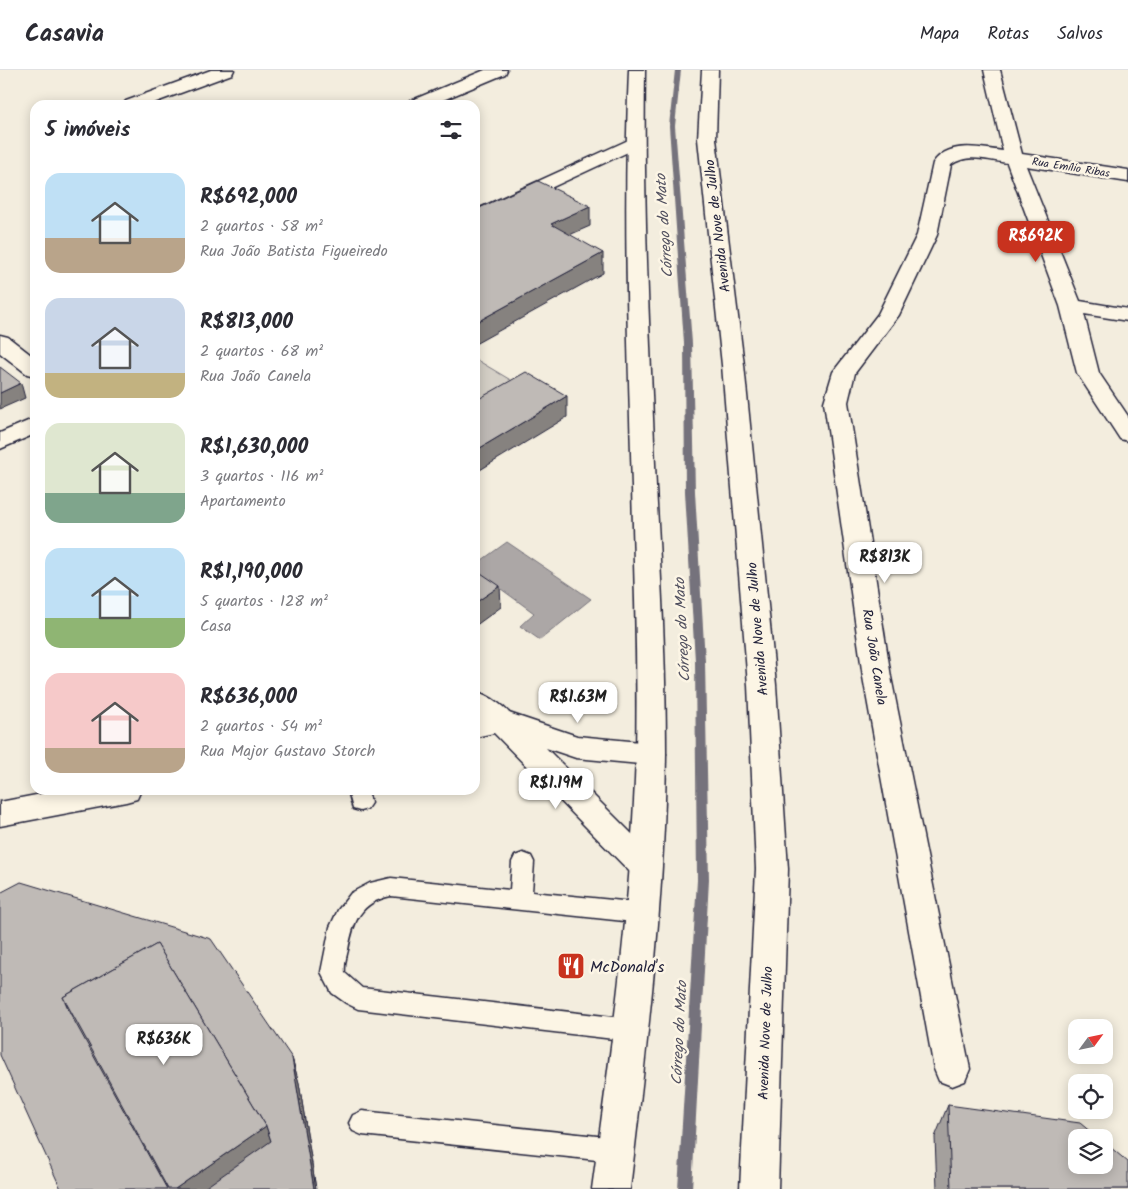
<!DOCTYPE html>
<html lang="pt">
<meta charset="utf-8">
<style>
body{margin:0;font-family:Kalam,sans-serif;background:#f2f2f3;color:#2b2b33;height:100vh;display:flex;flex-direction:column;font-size:19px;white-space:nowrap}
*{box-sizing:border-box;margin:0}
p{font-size:16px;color:#7c7c81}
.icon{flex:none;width:28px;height:28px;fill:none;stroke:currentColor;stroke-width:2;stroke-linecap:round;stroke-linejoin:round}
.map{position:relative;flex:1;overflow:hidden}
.sheet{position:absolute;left:30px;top:30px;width:450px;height:695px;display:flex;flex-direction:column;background:#fff;border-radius:15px;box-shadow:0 2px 12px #0003}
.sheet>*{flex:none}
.needle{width:32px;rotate:57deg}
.controls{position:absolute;left:1068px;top:949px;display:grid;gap:10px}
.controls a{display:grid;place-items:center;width:45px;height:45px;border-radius:10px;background:#fff;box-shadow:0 2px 12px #0003;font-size:25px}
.price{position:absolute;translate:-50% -42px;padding:0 11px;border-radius:10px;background:#fff;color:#222;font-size:16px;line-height:32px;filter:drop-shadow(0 1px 2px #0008)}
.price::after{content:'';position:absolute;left:50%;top:30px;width:15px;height:11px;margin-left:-8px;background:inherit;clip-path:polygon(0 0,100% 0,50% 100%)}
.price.active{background:#c8321e;color:#fff}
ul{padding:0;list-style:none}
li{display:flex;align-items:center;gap:15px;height:125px;padding:0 15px}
li span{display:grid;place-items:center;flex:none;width:140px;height:100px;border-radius:15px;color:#555}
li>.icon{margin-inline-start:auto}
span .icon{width:60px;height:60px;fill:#fffc;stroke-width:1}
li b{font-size:21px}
h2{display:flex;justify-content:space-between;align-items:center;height:60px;padding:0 15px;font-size:21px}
header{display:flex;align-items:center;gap:30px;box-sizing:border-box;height:70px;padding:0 25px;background:#fff;border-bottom:1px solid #e1e1e2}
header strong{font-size:24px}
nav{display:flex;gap:28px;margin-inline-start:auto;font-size:18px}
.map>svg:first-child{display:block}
</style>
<header>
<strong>Casavia</strong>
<nav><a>Mapa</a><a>Rotas</a><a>Salvos</a></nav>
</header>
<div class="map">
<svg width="1128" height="1119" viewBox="0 0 1128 1119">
<rect width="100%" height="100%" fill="#f3edde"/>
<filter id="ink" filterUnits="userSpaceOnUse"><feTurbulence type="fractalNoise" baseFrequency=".02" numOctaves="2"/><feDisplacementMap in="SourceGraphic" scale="10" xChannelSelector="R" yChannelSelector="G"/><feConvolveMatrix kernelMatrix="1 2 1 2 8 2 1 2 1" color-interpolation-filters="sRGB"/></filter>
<g filter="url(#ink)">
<!-- green -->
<path fill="#d4cfc6" stroke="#7b7880" d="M477 290 529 321 475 354V292Z"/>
<!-- water -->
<path fill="#aca7a6" stroke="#75727b" d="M507 472 591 529 540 570 520 556 534 543 475 500V495Z"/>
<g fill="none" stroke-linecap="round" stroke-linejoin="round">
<!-- stream -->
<path fill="#75727b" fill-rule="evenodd" d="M675 0H681L675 56 692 273 695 422 705 591 709 810 692 1119H678L697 810 695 591 685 422 684 273 669 56Z"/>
<defs>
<g id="service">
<path d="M348 720H368L371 733 367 739 360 741 353 739Z"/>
<path d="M523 783 531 786 534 792 532 822 643 833 651 836 654 843 651 850 643 853 391 826C360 832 353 852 348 880 346 888 344 895 345 903L362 918 631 949 639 952 643 960 639 968 631 971 358 939 346 933 332 923 321 902 330 857 338 840 351 823 370 813 391 808 510 820 512 792 515 786Z"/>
<path d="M362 1041 616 1068 625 1071 629 1080 625 1089 616 1092 362 1065 353 1061 349 1053 353 1045Z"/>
</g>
<g id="minor">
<path d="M211 0H234L232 4 148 35H123L126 31Z"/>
<path d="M485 0H507L505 4 431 35H407L410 31Z"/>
<path d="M984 0H1000L1022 84 1128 100V112L1026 96 1080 231 1128 239V251L1084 244 1099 303 1128 346V371L1120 369 1077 303 1060 236 1007 93C987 90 967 83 951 95L937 165 899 245 855 303 848 332 891 607 970 999 965 1011 952 1016 939 1011 934 999 863 607 824 332 833 302 878 244 917 165 933 93C949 70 980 78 1003 81Z"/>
<path d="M635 67 641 68 644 72 641 76 475 153V140Z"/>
<path d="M0 265 8 267 35 288V306L27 304 0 283Z"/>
<path d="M35 348V364L0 379V363Z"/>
<path d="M475 621C490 626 507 637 515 651L510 659C495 664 487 657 475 647Z"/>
</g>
<g id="tertiary">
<path d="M500 640 577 666 651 673 662 676 666 684 662 692 651 695 576 688 546 678 656 788 661 797 656 806 645 810 634 806 494 663 475 667V645Z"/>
<path d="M62 720H141L137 729 126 732 0 756V732Z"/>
</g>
<g id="primary">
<path d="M629 0H645C643 139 650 278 656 417 661 505 666 593 666 681 665 828 647 974 630 1119H592C612 974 632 828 636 682 638 594 634 505 632 417 628 278 623 139 629 0Z"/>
<path d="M702 0H718L716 69 744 295 776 615 788 799 778 1119H740L756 799 748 615 722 295 698 69Z"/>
</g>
</defs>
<!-- service casing -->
<use href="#service" stroke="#22223b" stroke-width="3"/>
<!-- minor casing -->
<use href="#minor" stroke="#22223b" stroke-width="3"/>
<!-- tertiary casing -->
<use href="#tertiary" stroke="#22223b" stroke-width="3"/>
<!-- primary casing -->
<use href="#primary" stroke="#22223b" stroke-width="3"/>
<!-- service -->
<use href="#service" fill="#fcf5e5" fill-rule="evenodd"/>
<!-- minor -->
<use href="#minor" fill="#fcf5e5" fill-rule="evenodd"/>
<!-- tertiary -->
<use href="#tertiary" fill="#fcf5e5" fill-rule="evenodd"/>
<!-- primary -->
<use href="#primary" fill="#fcf5e5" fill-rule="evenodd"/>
</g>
<!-- wall -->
<g fill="#a4a09d" stroke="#22223b">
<path d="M0 823 292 988 299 1013 316 1119H61Z"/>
<path d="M948 1035 1128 1119H937L935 1067Z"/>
</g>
<!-- shaded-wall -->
<g fill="#86827f" stroke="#22223b">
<path d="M590 136V156L551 173V154Z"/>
<path d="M603 183V203L475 274V253Z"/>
<path d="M21 313 25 328 0 339V323Z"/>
<path d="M567 326V347L475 403V381Z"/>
<path d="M500 516 501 537 475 556V533Z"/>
<path d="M292 988 299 1013 316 1119H314Z"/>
<path d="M266 1056 279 1094 244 1119H175Z"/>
</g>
<!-- building -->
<g fill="#bfbab6" stroke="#22223b">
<path d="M538 111 590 136 551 154 603 183 475 253V140Z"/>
<path d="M0 297 21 313 0 323Z"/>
<path d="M526 302 567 326 475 381V331Z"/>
<path d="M475 499 500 516 475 533Z"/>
<path d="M21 812 211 869 292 988 314 1119H203L271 1071 266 1056 157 874 63 927 70 943 167 1119H61L0 985V823Z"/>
<path d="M157 874 266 1056 175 1119H168L63 927Z"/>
<path d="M948 1035 1080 1053 1098 1068H1076V1095H1104V1072L1128 1092V1119H951Z"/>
</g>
</g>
<!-- icons -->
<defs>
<symbol id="restaurant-square" viewBox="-11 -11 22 22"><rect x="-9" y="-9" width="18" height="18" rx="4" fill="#c8321e" stroke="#fcf5e5"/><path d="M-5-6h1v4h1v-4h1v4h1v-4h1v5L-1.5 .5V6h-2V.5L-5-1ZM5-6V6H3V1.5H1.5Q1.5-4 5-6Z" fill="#fff"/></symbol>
</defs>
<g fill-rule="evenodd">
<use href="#restaurant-square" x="555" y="880" width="32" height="32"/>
</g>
<g text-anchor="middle" stroke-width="5" stroke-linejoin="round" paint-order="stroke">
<!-- far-street labels -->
<g font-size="11" fill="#22223b" stroke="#fcf5e5">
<text transform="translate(1071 97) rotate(9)" y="4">Rua Emílio Ribas</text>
</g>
<!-- street labels -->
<g font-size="14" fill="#22223b" stroke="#fcf5e5">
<text transform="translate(717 156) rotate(-97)" y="5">Avenida Nove de Julho</text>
<text transform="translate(757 559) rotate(-95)" y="5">Avenida Nove de Julho</text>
<text transform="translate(875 587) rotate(81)" y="5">Rua João Canela</text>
<text transform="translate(765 963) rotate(-88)" y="5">Avenida Nove de Julho</text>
</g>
<!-- water labels -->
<g font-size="15" font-style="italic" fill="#525160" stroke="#fcf5e5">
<text transform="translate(664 156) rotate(-94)" y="5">Córrego do Mato</text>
<text transform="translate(682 560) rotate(-93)" y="5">Córrego do Mato</text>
<text transform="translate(679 963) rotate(-87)" y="5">Córrego do Mato</text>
</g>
<!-- near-poi labels -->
<g font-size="16" fill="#22223b" stroke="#fcf5e5" text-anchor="start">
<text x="590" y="902">McDonald's</text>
</g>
</g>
</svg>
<div class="controls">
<a><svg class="needle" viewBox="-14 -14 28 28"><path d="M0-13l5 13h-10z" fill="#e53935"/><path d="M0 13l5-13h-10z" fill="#7c7c81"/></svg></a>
<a><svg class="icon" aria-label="locate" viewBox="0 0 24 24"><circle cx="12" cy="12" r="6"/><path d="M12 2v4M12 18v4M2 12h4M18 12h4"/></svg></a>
<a><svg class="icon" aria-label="layers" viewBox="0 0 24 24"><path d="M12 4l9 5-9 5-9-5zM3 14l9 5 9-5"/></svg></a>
</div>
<b class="price active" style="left:1036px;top:193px">R$692K</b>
<b class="price" style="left:885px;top:514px">R$813K</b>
<b class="price" style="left:578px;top:654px">R$1.63M</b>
<b class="price" style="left:556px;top:740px">R$1.19M</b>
<b class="price" style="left:164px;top:996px">R$636K</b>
<section class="sheet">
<h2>5 imóveis<svg class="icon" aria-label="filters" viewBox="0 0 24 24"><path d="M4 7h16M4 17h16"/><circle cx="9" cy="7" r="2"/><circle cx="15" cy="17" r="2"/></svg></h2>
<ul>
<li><span style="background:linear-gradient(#bfe0f5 65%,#b9a48a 0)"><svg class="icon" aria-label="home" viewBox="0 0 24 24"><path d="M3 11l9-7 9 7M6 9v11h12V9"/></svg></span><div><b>R$692,000</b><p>2 quartos · 58 m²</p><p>Rua João Batista Figueiredo</p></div></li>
<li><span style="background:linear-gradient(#c9d6e8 75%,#c2b280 0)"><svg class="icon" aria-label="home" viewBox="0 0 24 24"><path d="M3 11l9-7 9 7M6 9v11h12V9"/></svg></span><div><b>R$813,000</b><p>2 quartos · 68 m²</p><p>Rua João Canela</p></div></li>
<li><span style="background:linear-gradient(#dfe7d0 70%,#7fa58c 0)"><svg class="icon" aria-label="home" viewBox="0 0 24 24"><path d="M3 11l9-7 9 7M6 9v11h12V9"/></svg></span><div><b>R$1,630,000</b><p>3 quartos · 116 m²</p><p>Apartamento</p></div></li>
<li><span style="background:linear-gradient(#bfe0f5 70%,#8fb573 0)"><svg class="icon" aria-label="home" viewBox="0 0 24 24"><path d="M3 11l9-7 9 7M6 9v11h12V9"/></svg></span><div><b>R$1,190,000</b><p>5 quartos · 128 m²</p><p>Casa</p></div></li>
<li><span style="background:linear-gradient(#f6c9c9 75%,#b9a48a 0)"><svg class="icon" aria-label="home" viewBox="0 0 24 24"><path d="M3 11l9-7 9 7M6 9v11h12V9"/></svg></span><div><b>R$636,000</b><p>2 quartos · 54 m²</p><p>Rua Major Gustavo Storch</p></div></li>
</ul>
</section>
</div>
